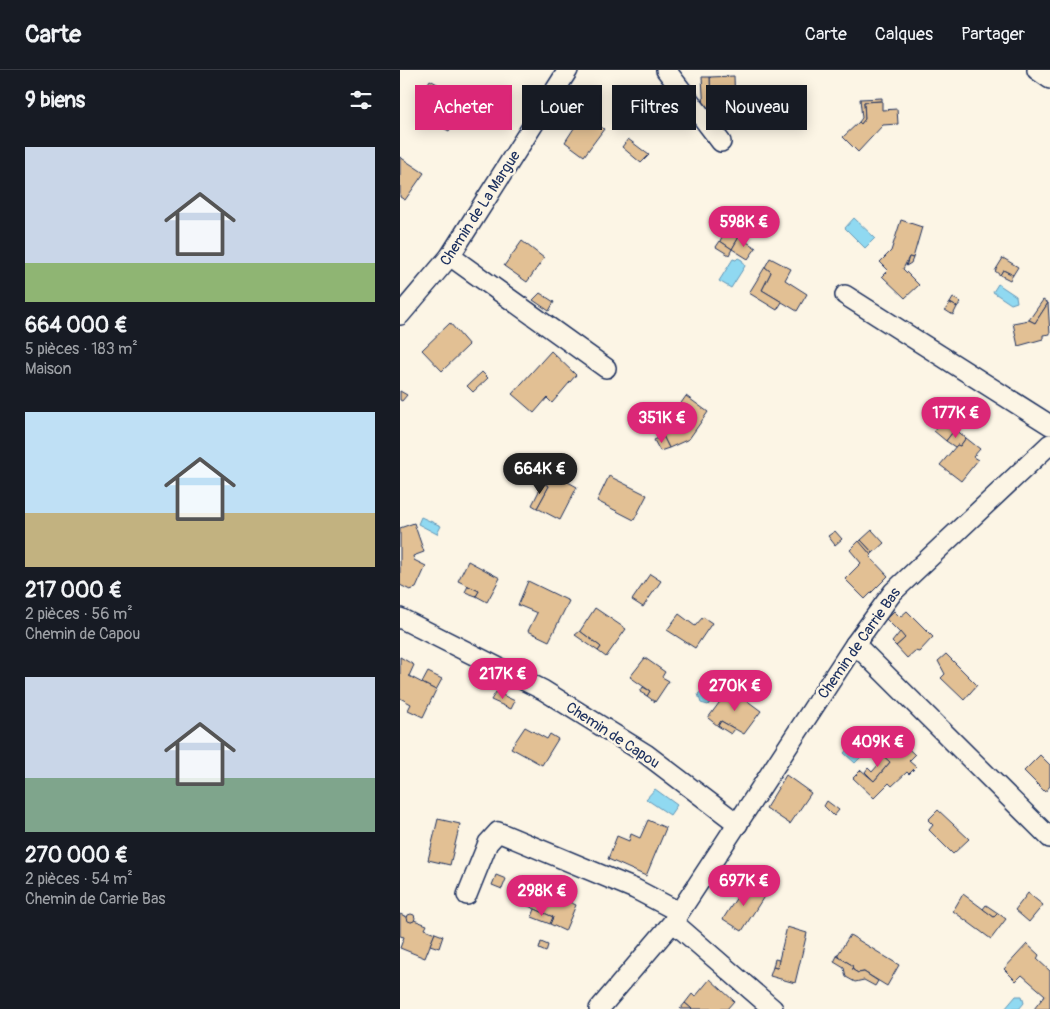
<!DOCTYPE html>
<html lang="fr">
<meta charset="utf-8">
<style>
body{margin:0;font-family:Pangolin,sans-serif;background:#242831;color:#f1f3f6;height:100vh;display:flex;flex-direction:column;font-size:19px;white-space:nowrap}
*{box-sizing:border-box;margin:0}
p{font-size:16px;color:#9ea1a6}
.icon{flex:none;width:28px;height:28px;fill:none;stroke:currentColor;stroke-width:2;stroke-linecap:round;stroke-linejoin:round}
.map{position:relative;flex:1;overflow:hidden}
.drawer{display:flex;flex-direction:column;background:#171b24;width:400px}
.drawer>*{flex:none}
.hud{position:absolute;left:15px;top:15px;width:475px;height:45px;display:flex;gap:10px}
.price{position:absolute;translate:-50% -42px;padding:0 11px;border-radius:18px;background:#db2777;color:#fff;font-size:16px;line-height:32px;filter:drop-shadow(0 1px 2px #0008)}
.price::after{content:'';position:absolute;left:50%;top:30px;width:15px;height:11px;margin-left:-8px;background:inherit;clip-path:polygon(0 0,100% 0,50% 100%)}
.price.current{background:#222;color:#fff}
ul{padding:0;list-style:none}
li{display:grid;align-content:center;gap:10px;height:265px;padding:0 25px}
li span{display:grid;place-items:center;height:155px;border-radius:0px;color:#555}
li>.icon{margin-inline-start:auto}
span .icon{width:90px;height:90px;fill:#fffc;stroke-width:1}
li b{font-size:21px}
h2{display:flex;justify-content:space-between;align-items:center;height:60px;padding:0 25px;font-size:21px}
.pill{padding:0 18px;border-radius:0px;background:#171b24;box-shadow:0 2px 12px #0003;font-size:18px;line-height:45px}
.pill.current{background:#db2777;color:#fff}
header{display:flex;align-items:center;gap:30px;box-sizing:border-box;height:70px;padding:0 25px;background:#171b24;border-bottom:1px solid #363941}
header strong{font-size:24px}
nav{display:flex;gap:28px;margin-inline-start:auto;font-size:18px}
main{display:flex;flex:1;min-height:0}
.map>svg:first-child{display:block}
</style>
<header>
<strong>Carte</strong>
<nav><a>Carte</a><a>Calques</a><a>Partager</a></nav>
</header>
<main>
<section class="drawer">
<h2>9 biens<svg class="icon" aria-label="filters" viewBox="0 0 24 24"><path d="M4 7h16M4 17h16"/><circle cx="9" cy="7" r="2"/><circle cx="15" cy="17" r="2"/></svg></h2>
<ul>
<li><span style="background:linear-gradient(#c9d6e8 75%,#8fb573 0)"><svg class="icon" aria-label="home" viewBox="0 0 24 24"><path d="M3 11l9-7 9 7M6 9v11h12V9"/></svg></span><div><b>664 000 €</b><p>5 pièces · 183 m²</p><p>Maison</p></div></li>
<li><span style="background:linear-gradient(#bfe0f5 65%,#c2b280 0)"><svg class="icon" aria-label="home" viewBox="0 0 24 24"><path d="M3 11l9-7 9 7M6 9v11h12V9"/></svg></span><div><b>217 000 €</b><p>2 pièces · 56 m²</p><p>Chemin de Capou</p></div></li>
<li><span style="background:linear-gradient(#c9d6e8 65%,#7fa58c 0)"><svg class="icon" aria-label="home" viewBox="0 0 24 24"><path d="M3 11l9-7 9 7M6 9v11h12V9"/></svg></span><div><b>270 000 €</b><p>2 pièces · 54 m²</p><p>Chemin de Carrie Bas</p></div></li>
</ul>
</section>
<div class="map">
<svg width="650" height="939" viewBox="0 0 650 939">
<rect width="100%" height="100%" fill="#fcf5e5"/>
<filter id="ink" filterUnits="userSpaceOnUse"><feTurbulence type="fractalNoise" baseFrequency=".02" numOctaves="2"/><feDisplacementMap in="SourceGraphic" scale="10" xChannelSelector="R" yChannelSelector="G"/><feConvolveMatrix kernelMatrix="1 2 1 2 8 2 1 2 1" color-interpolation-filters="sRGB"/></filter>
<g filter="url(#ink)">
<!-- water -->
<g fill="#90d9f1" stroke="#6195b6">
<path d="M454 148 475 168 465 178 445 158Z"/>
<path d="M338 188 342 190 345 196 331 218 319 211 333 189 336 190Z"/>
<path d="M598 214 616 226 617 232 611 234 593 222Z"/>
<path d="M21 447 41 456 37 464 18 454Z"/>
<path d="M316 613 320 617 316 627 308 635 301 633 298 624 310 614Z"/>
<path d="M460 665 472 676 455 693 444 683Z"/>
<path d="M255 719 277 735 270 745 246 729Z"/>
<path d="M616 926H622L624 933 619 939H605Z"/>
</g>
<!-- building -->
<g fill="#e2c094" stroke="#1b2f5e">
<path d="M334 6 335 38H341L342 52 312 54 310 7Z"/>
<path d="M302 7H310L311 40 304 41Z"/>
<path d="M30 10 59 26 47 46 55 50 49 61 32 52 36 45 35 39 18 30Z"/>
<path d="M482 28V31L464 32 465 49 461 54 459 52 462 48 460 29Z"/>
<path d="M482 31V40L497 39 498 54 483 55 458 82 443 67 459 52 461 54 465 49 464 32Z"/>
<path d="M191 50 204 59 184 86 165 72 178 52 186 55Z"/>
<path d="M228 69 249 85 241 93 222 77Z"/>
<path d="M0 87 24 103 5 130 0 127Z"/>
<path d="M501 150 522 157 513 188 509 187 503 199 519 215 505 228 482 206 488 200 480 192 491 181Z"/>
<path d="M326 159 339 167 332 179 320 171Z"/>
<path d="M339 167 356 178 348 189 332 179Z"/>
<path d="M122 171 144 188 127 212 104 196Z"/>
<path d="M320 171 332 179 329 185 316 177Z"/>
<path d="M509 187 513 188 511 193 506 196Z"/>
<path d="M370 188 391 199 385 210 407 224 397 241 362 220 371 202 365 197Z"/>
<path d="M603 188 618 197 613 205 603 200 600 205 595 201Z"/>
<path d="M365 197 371 202 362 220 382 232 377 240 349 223Z"/>
<path d="M603 200 613 205 610 210 600 205Z"/>
<path d="M140 223 154 232 149 241 133 230Z"/>
<path d="M553 228 561 232 557 237 550 233Z"/>
<path d="M643 230 648 233 635 253 629 250Z"/>
<path d="M550 233 557 237 553 245 545 240Z"/>
<path d="M648 233 650 264 643 265V269L618 276 613 253 629 250 635 253Z"/>
<path d="M50 253 69 275 42 301 22 280Z"/>
<path d="M151 281 176 305 152 333 147 328 134 343 112 324Z"/>
<path d="M82 302 88 308 73 322 67 316Z"/>
<path d="M0 321 7 325 2 331 0 330Z"/>
<path d="M286 326 308 342 289 369 269 378 259 358 274 351 284 339 279 336Z"/>
<path d="M271 346 274 351 249 363 247 357Z"/>
<path d="M542 350 555 359 546 371 534 361Z"/>
<path d="M555 359 566 368 560 376 557 375 555 377 546 371Z"/>
<path d="M263 366 269 378 260 381 254 370Z"/>
<path d="M566 368 580 379 573 387 578 390 561 411 540 395 557 375 560 376Z"/>
<path d="M150 402 177 417 160 450 137 438 149 416 143 413Z"/>
<path d="M209 406 247 425 234 450 197 431Z"/>
<path d="M143 413 149 416 137 438 132 435Z"/>
<path d="M14 453 24 482 13 486 14 490 26 496 16 518 10 520 0 515V458Z"/>
<path d="M472 460 484 473 473 483 461 470Z"/>
<path d="M435 461 442 469 435 475 428 466Z"/>
<path d="M461 470 473 483 471 485 459 472Z"/>
<path d="M459 471 471 485 470 487 488 506 465 529 445 509 461 493 450 480Z"/>
<path d="M68 491 100 508 87 532 76 526 79 521 58 511Z"/>
<path d="M250 504 261 511 243 537 232 530Z"/>
<path d="M128 511 169 531 149 571 128 561 137 543 118 535Z"/>
<path d="M68 516 79 521 76 526 65 522Z"/>
<path d="M195 538 226 559 206 587 198 581 201 577 180 561Z"/>
<path d="M494 541 500 547 507 541 533 567 519 582 515 581 507 588 496 576 505 568 486 549Z"/>
<path d="M279 544 295 556 303 547 312 553 295 578 267 560Z"/>
<path d="M180 561 201 577 198 581 175 565Z"/>
<path d="M500 562 505 568 496 576 492 572Z"/>
<path d="M546 584 577 615 564 630 541 608 545 604 538 591Z"/>
<path d="M0 587 14 595 9 606 36 620 23 647 8 640 11 634 0 628Z"/>
<path d="M245 588 265 602 262 607 269 611 255 632 247 626 250 621 230 607Z"/>
<path d="M28 602 42 609 36 620 22 613Z"/>
<path d="M243 617 250 621 247 626 240 622Z"/>
<path d="M330 618 361 641 344 664 321 651 318 656 308 648Z"/>
<path d="M96 622 115 631 111 639 91 630Z"/>
<path d="M321 651 335 659 331 664 318 656Z"/>
<path d="M125 657 147 669 150 664 158 669 142 695 111 678Z"/>
<path d="M497 668 515 685 509 691 516 697 509 704 507 702 492 716 489 713 474 728 453 708 461 700 474 711 490 692 482 685Z"/>
<path d="M482 685 490 692 474 711 465 702 468 698 472 702 479 694 477 689Z"/>
<path d="M640 685 650 695V716L645 722 624 701Z"/>
<path d="M386 705 411 723 390 754 366 738Z"/>
<path d="M427 731 439 740 434 746 424 736Z"/>
<path d="M538 740 569 769 553 784 529 760 533 755 528 750Z"/>
<path d="M38 749 60 754 50 795 28 790Z"/>
<path d="M248 750 266 758 246 806 208 789 217 766 229 771 231 764 240 768Z"/>
<path d="M96 805 106 809 102 819 92 815Z"/>
<path d="M126 812 176 835 165 861 150 854 153 847 117 831Z"/>
<path d="M346 813 365 825 342 861 323 849Z"/>
<path d="M628 823 643 835 629 852 615 840Z"/>
<path d="M563 824 594 847 598 843 606 849 591 869 553 841Z"/>
<path d="M586 835 598 843 594 847 583 839Z"/>
<path d="M135 839 153 847 150 854 132 847Z"/>
<path d="M0 844 9 848 8 850 12 852 14 850 27 855 25 859 35 863 25 888 0 878 4 867 0 866Z"/>
<circle cx="11" cy="848" r="4"/>
<path d="M387 857 407 863 395 913 370 906 373 897 377 898Z"/>
<path d="M35 863 43 866 39 878 30 875Z"/>
<path d="M450 865 499 895 487 916 464 902 458 903 453 900 452 895 437 886Z"/>
<path d="M141 872 148 875 146 882 139 879Z"/>
<path d="M627 874 639 885 637 889 650 901V939H634L645 925 622 905 616 911 604 899Z"/>
<path d="M437 886 452 895 453 900 458 903 464 902 478 911 475 916 464 910 455 912 446 907 444 898 434 892Z"/>
<path d="M375 889 379 890 377 898 373 897Z"/>
<path d="M310 909 334 931 327 939H292L285 933 292 924 295 927Z"/>
<path d="M285 933 292 939H280Z"/>
</g>
<g fill="none" stroke-linecap="round" stroke-linejoin="round">
<defs>
<g id="minor">
<path d="M266 0 321 72"/>
<path d="M637 0 650 9"/>
<path d="M50 186 206 298"/>
<path d="M445 225 650 355"/>
<path d="M0 245 50 186 168 0"/>
<path d="M0 548 143 620 246 684 338 754"/>
<path d="M455 574 650 768"/>
<path d="M67 825 88 773 98 762 235 819 279 842"/>
<path d="M273 852 373 939"/>
<path d="M199 939 273 852 455 574 493 522 650 374"/>
</g>
</defs>
<!-- minor casing -->
<use href="#minor" stroke="#1b2f5e" stroke-width="22"/>
<!-- minor -->
<use href="#minor" stroke="#fcf5e5" stroke-width="19"/>
</g>
</g>
<g text-anchor="middle" stroke-width="5" stroke-linejoin="round" paint-order="stroke">
<!-- street labels -->
<g font-size="15" fill="#1b2f5e" stroke="#fcf5e5">
<text transform="translate(80 138) rotate(-57)" y="5">Chemin de La Margue</text>
<text transform="translate(459 573) rotate(-55)" y="5">Chemin de Carrie Bas</text>
<text transform="translate(213 665) rotate(33)" y="5">Chemin de Capou</text>
</g>
</g>
</svg>
<b class="price" style="left:344px;top:178px">598K €</b>
<b class="price" style="left:556px;top:369px">177K €</b>
<b class="price" style="left:262px;top:374px">351K €</b>
<b class="price current" style="left:140px;top:425px">664K €</b>
<b class="price" style="left:103px;top:630px">217K €</b>
<b class="price" style="left:335px;top:642px">270K €</b>
<b class="price" style="left:478px;top:698px">409K €</b>
<b class="price" style="left:344px;top:837px">697K €</b>
<b class="price" style="left:142px;top:847px">298K €</b>
<div class="hud">
<a class="pill current">Acheter</a>
<a class="pill">Louer</a>
<a class="pill">Filtres</a>
<a class="pill">Nouveau</a>
</div>
</div>
</main>
